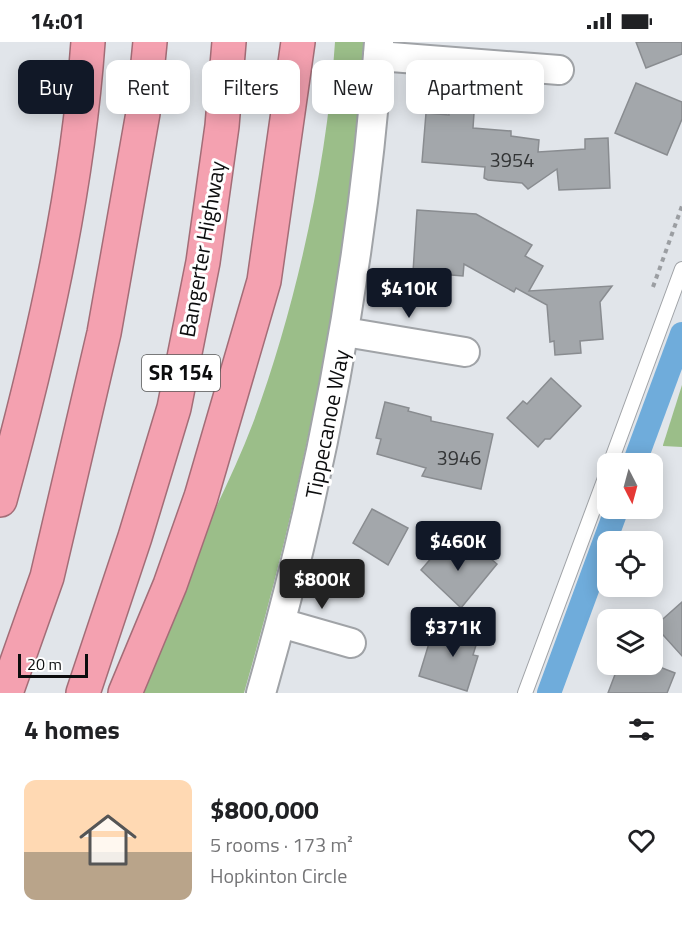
<!DOCTYPE html>
<meta charset="utf-8">
<style>
body{margin:0;font-family:"Titillium Web",sans-serif;background:#f2f2f2;color:#202124;height:100vh;display:flex;flex-direction:column;font-size:22px;white-space:nowrap}
*{box-sizing:border-box;margin:0}
p{font-size:20px;color:#757577}
.icon{flex:none;width:33px;height:33px;fill:none;stroke:currentColor;stroke-width:2;stroke-linecap:round;stroke-linejoin:round}
.map{position:relative;height:651px;overflow:hidden}
.details{display:flex;flex-direction:column;background:#fff;flex:1}
.details>*{flex:none}
.guide{position:absolute;left:18px;top:18px;width:646px;height:54px;display:flex;gap:12px}
.needle{width:39px;rotate:174deg}
.fabs{position:absolute;left:597px;top:411px;display:grid;gap:12px}
.fabs a{display:grid;place-items:center;width:66px;height:66px;border-radius:12px;background:#fff;box-shadow:0 3px 15px #0003;font-size:30px}
.scale{position:absolute;left:18px;bottom:15px;width:70px;box-sizing:border-box;padding-left:6px;border:3px solid #0c0d0e;border-top:0;font-size:16px;line-height:21px;white-space:nowrap;color:#0c0d0e;-webkit-text-stroke:4px #fff;paint-order:stroke}
.price{position:absolute;translate:-50% -51px;padding:0 14px;border-radius:6px;background:#111827;color:#fff;font-size:20px;line-height:39px;filter:drop-shadow(0 2px 3px #0008)}
.price::after{content:'';position:absolute;left:50%;top:36px;width:18px;height:14px;margin-left:-9px;background:inherit;clip-path:polygon(0 0,100% 0,50% 100%)}
.price.selected{background:#222;color:#fff}
ul{padding:0;list-style:none}
li{display:flex;align-items:center;gap:18px;height:150px;padding:0 24px}
li span{display:grid;place-items:center;flex:none;width:168px;height:120px;border-radius:12px;color:#555}
li>.icon{margin-inline-start:auto}
span .icon{width:72px;height:72px;fill:#fffc;stroke-width:1}
li b{font-size:26px}
h2{display:flex;justify-content:space-between;align-items:center;height:72px;padding:0 24px;font-size:26px}
.chip{padding:0 21px;border-radius:12px;background:#fff;box-shadow:0 3px 15px #0003;font-size:21px;line-height:54px}
.chip.selected{background:#111827;color:#fff}
.status{display:flex;justify-content:space-between;align-items:center;height:42px;padding:0 30px;background:#fff;direction:ltr}
.status svg{height:16px;fill:currentColor}
.map>svg:first-child{display:block}
</style>
<div class="status"><b>14:01</b><svg viewBox="0 0 49 12"><path d="M0 12V9h3v3zM5 12V6h3v6zM10 12V3h3v9zM15 12V0h3v12zM26 1h20v11H26zM47 4h2v5h-2z"/></svg></div>
<div class="map">
<svg width="682" height="651" viewBox="0 0 682 651">
<rect width="100%" height="100%" fill="#e1e5ea"/>
<!-- green -->
<g fill="#9bbe89">
<path d="M335 0H365C348 224 306 435 244 651H136C156 604 175 556 196 509 215 466 237 424 253 381 296 264 327 124 335 0Z"/>
<path d="M682 343V405L663 404V403Z"/>
</g>
<g fill="none" stroke-linecap="round" stroke-linejoin="round">
<!-- canal -->
<g stroke="#6facdb" stroke-width="24">
<path d="M634 422 682 292"/>
<path d="M549 651 617 466"/>
</g>
</g>
<!-- building -->
<g fill="#a3a7ab" stroke="#898c90" stroke-width="1.5">
<path d="M636 0H682V12L646 26Z"/>
<path d="M636 41 682 60V77L667 113 615 91Z"/>
<path d="M449 69 474 71 473 86 511 89V94L539 98 538 110 585 107V97L608 96 610 146 559 148 557 127 528 147 522 141 488 138 484 136 485 125 422 120 426 71 449 73Z"/>
<path d="M417 168 476 172 532 203 525 214 543 224 529 249 612 244 600 260 603 297 580 299 581 311 555 313 554 299 550 300 547 263 516 246 514 250 464 222 463 234 413 230Z"/>
<path d="M551 336 581 364 550 397H545L538 405 507 376 523 359 527 362Z"/>
<path d="M385 360 409 366 408 369 431 375V379L493 392 481 447 422 434 426 426 377 412 381 397 376 396Z"/>
<path d="M372 467 408 486 388 523 353 501Z"/>
<path d="M446 499 467 517 477 505 497 522 461 566 421 528Z"/>
<path d="M682 560V614L655 584Z"/>
<path d="M454 579 481 587 473 613 478 614 467 649 419 634 430 598 446 603Z"/>
<path d="M619 622H652L675 631 667 651H608Z"/>
</g>
<g fill="none" stroke-linecap="round" stroke-linejoin="round">
<defs>
<g id="service">
<path d="M610 422 682 227"/>
<path d="M525 651 608 428"/>
</g>
<g id="minor">
<path d="M378 14 559 28"/>
<path d="M345 290 465 310"/>
<path d="M281 581 351 601"/>
<path d="M261 651C322 437 363 222 379 0"/>
</g>
<g id="motorway">
<path d="M0 458C41 309 77 154 88 0"/>
<path d="M6 651 47 535 104 291 143 71 150 0"/>
<path d="M83 651 135 495 174 366 203 220 222 84 229 0"/>
<path d="M125 651 170 543 201 455 264 239 298 0"/>
</g>
</defs>
<!-- service casing -->
<use href="#service" stroke="#a0a3a7" stroke-width="16"/>
<!-- minor casing -->
<use href="#minor" stroke="#a0a3a7" stroke-width="32"/>
<!-- motorway casing -->
<use href="#motorway" stroke="#a36d77" stroke-width="36"/>
<!-- path -->
<path stroke="#9b9ea2" stroke-width="4" stroke-dasharray="4.5 4.5" stroke-linecap="butt" d="M653 245 682 164"/>
<!-- service -->
<use href="#service" stroke="#fff" stroke-width="14"/>
<!-- minor -->
<use href="#minor" stroke="#fff" stroke-width="28"/>
<!-- motorway -->
<use href="#motorway" stroke="#f4a1b0" stroke-width="33"/>
</g>
<g text-anchor="middle" stroke-width="6" stroke-linejoin="round" paint-order="stroke">
<!-- number labels -->
<g font-size="20" fill="#323435">
<text x="512" y="125">3954</text>
<text x="459" y="423">3946</text>
</g>
<!-- shield labels -->
<rect fill="#fff" stroke="#555656" stroke-width="1.5" x="142" y="313" width="78" height="36" rx="4.5"/>
<g font-size="21" font-weight="bold" fill="#0c0d0e">
<text x="181" y="338">SR 154</text>
</g>
<!-- street labels -->
<g font-size="22" fill="#0c0d0e" stroke="#fff">
<text transform="translate(202 207) rotate(-80)" y="8">Bangerter Highway</text>
<text transform="translate(327 382) rotate(-79)" y="8">Tippecanoe Way</text>
</g>
</g>
</svg>
<div class="fabs">
<a><svg class="needle" viewBox="-14 -14 28 28"><path d="M0-13l5 13h-10z" fill="#e53935"/><path d="M0 13l5-13h-10z" fill="#757577"/></svg></a>
<a><svg class="icon" aria-label="locate" viewBox="0 0 24 24"><circle cx="12" cy="12" r="6"/><path d="M12 2v4M12 18v4M2 12h4M18 12h4"/></svg></a>
<a><svg class="icon" aria-label="layers" viewBox="0 0 24 24"><path d="M12 4l9 5-9 5-9-5zM3 14l9 5 9-5"/></svg></a>
</div>
<div class="scale">20 m</div>
<b class="price" style="left:409px;top:277px">$410K</b>
<b class="price" style="left:458px;top:530px">$460K</b>
<b class="price selected" style="left:322px;top:568px">$800K</b>
<b class="price" style="left:453px;top:616px">$371K</b>
<div class="guide">
<a class="chip selected">Buy</a>
<a class="chip">Rent</a>
<a class="chip">Filters</a>
<a class="chip">New</a>
<a class="chip">Apartment</a>
</div>
</div>
<section class="details">
<h2>4 homes<svg class="icon" aria-label="filters" viewBox="0 0 24 24"><path d="M4 7h16M4 17h16"/><circle cx="9" cy="7" r="2"/><circle cx="15" cy="17" r="2"/></svg></h2>
<ul>
<li><span style="background:linear-gradient(#ffd9b3 60%,#b9a48a 0)"><svg class="icon" aria-label="home" viewBox="0 0 24 24"><path d="M3 11l9-7 9 7M6 9v11h12V9"/></svg></span><div><b>$800,000</b><p>5 rooms · 173 m²</p><p>Hopkinton Circle</p></div><svg class="icon" aria-label="heart" viewBox="0 0 24 24"><path d="M12 20l-8-8c-3-5 5-10 8-4 3-6 11-1 8 4z"/></svg></li>
</ul>
</section>
